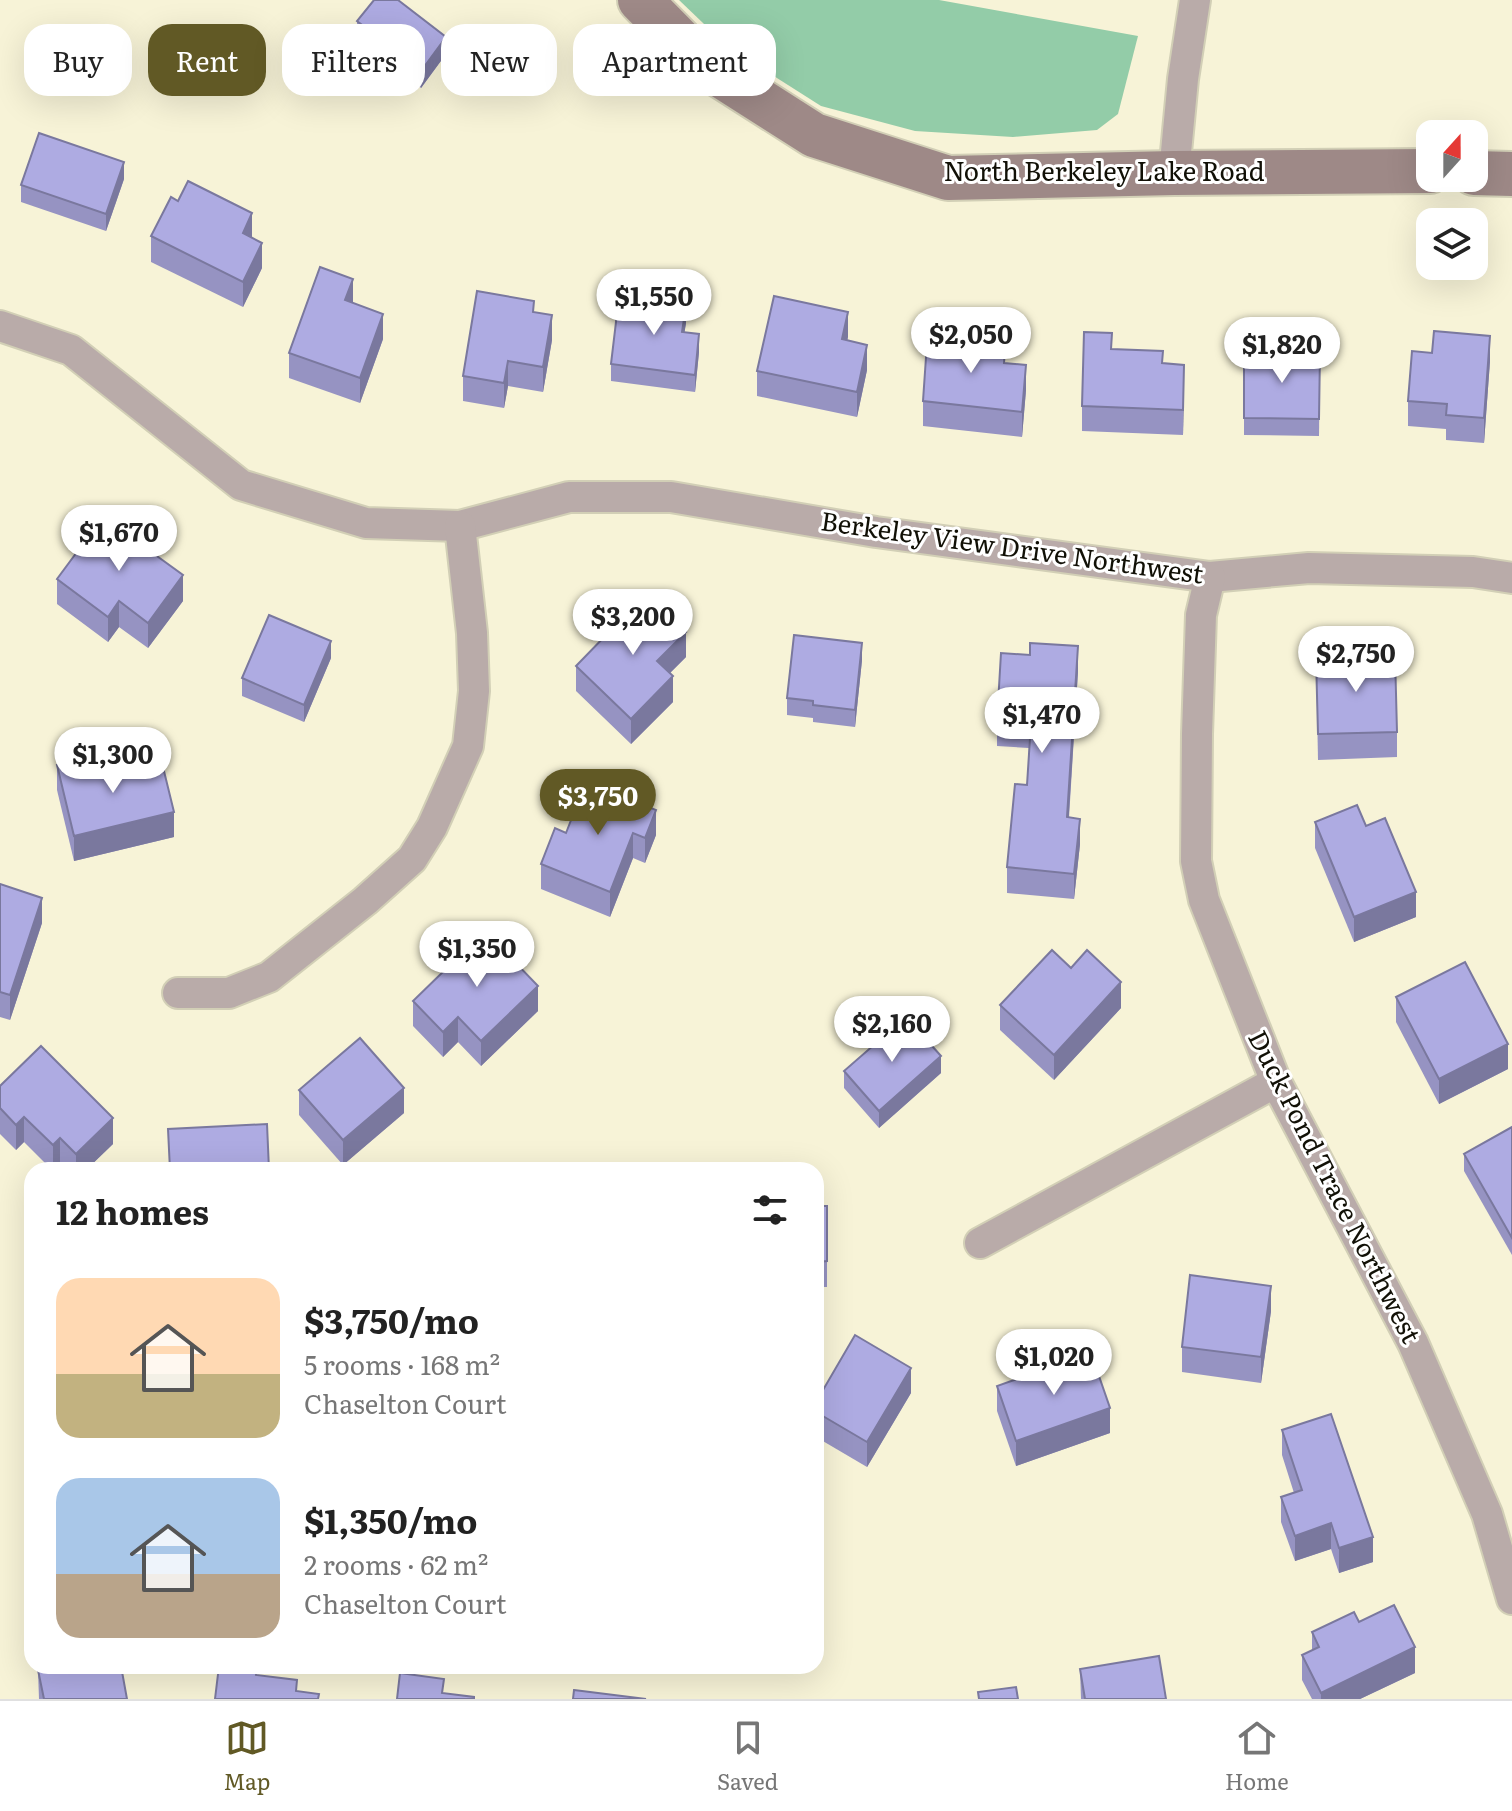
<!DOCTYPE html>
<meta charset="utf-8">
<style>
body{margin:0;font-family:Literata,serif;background:#f6f6f6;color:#222;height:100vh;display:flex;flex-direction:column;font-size:30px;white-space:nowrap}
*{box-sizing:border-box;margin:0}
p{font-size:26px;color:#767676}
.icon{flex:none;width:44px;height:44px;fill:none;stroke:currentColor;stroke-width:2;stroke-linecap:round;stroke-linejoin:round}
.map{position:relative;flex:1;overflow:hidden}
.panel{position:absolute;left:24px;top:1162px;width:800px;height:512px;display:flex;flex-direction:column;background:#fff;border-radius:24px;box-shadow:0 8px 32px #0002}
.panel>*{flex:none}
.top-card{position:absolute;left:24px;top:24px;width:800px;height:72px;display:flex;gap:16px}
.needle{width:52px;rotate:21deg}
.buttons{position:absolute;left:1416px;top:120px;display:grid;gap:16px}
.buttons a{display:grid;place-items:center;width:72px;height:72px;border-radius:16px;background:#fff;box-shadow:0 8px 32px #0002;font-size:40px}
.price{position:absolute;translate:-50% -68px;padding:0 18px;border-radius:28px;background:#fff;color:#222;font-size:26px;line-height:52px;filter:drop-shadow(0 2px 4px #0008)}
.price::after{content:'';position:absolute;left:50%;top:48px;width:24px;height:18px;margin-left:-12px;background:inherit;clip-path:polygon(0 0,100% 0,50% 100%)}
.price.current{background:#615925;color:#fff}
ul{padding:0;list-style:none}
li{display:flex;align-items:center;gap:24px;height:200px;padding:0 32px}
li span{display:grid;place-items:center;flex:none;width:224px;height:160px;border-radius:24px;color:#555}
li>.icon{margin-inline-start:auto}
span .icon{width:96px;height:96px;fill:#fffc;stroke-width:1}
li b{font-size:34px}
h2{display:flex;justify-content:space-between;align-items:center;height:96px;padding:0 32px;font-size:34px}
.pill{padding:0 28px;border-radius:24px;background:#fff;box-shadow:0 8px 32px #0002;font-size:28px;line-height:72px}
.pill.current{background:#615925;color:#fff}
.menu{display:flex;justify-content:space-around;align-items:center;height:112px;border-top:2px solid #e0e0e0;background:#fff;font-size:22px;color:#767676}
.menu a{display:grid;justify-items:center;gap:4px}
.menu .current{color:#615925}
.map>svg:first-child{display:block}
</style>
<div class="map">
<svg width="1512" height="1699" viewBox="0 0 1512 1699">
<rect width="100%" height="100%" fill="#f7f3d7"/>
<!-- forest -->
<path fill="#93cca8" d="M679 0H939L1138 36 1118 114 1097 130 1013 137 915 131 821 106 728 47Z"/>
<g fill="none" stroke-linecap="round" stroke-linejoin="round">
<defs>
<g id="street">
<path d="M1174 173 1183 79 1195 0"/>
<path d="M0 326 71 350 241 485 366 523 460 526 569 497H671L876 532 1210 577 1309 568 1473 572 1512 578"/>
<path d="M1210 577 1201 615 1197 734 1196 861 1204 900 1276 1082 1413 1343 1487 1514 1512 1599"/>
<path d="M178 993H229L269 977 365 901 412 859 432 827 468 746 474 691 472 633 460 526"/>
<path d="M980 1243 1276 1082"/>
</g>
<g id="secondary">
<path d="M640 0 704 65 814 135 948 178 1174 173 1430 171"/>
<path d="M1474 173 1512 174"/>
</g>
</defs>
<!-- street casing -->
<use href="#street" stroke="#d2cfb6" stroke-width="34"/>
<!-- secondary casing -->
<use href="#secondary" stroke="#d2cfb6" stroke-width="48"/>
<!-- street -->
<use href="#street" stroke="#b9aba9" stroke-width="30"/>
<!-- secondary -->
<use href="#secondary" stroke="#9e8987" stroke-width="44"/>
</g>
<!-- wall -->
<g fill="#9693c2">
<path d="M357 21 446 54 421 88 357 38Z"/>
<path d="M124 179 106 231 21 202V185Z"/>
<path d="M151 236 252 238 262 268 243 307 151 262Z"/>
<path d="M353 303 383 339 360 403 289 378V353Z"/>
<path d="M534 312 552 340 543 392 508 386 504 408 463 401V376Z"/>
<path d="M686 323 684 333 699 352 695 392 611 381V364Z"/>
<path d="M848 337 847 340 867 370 857 417 757 396V371Z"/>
<path d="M956 346 1005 363 1026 390 1022 437 923 426V401Z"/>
<path d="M1112 349 1163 364 1184 390 1183 435 1082 431V406Z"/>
<path d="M1244 351 1320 352 1319 436 1244 435Z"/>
<path d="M1490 361 1484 443 1446 440V429L1408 426V401Z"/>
<path d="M57 579 183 601 148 648 119 627 108 642 57 604Z"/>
<path d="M686 657 670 673 673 702 631 744 576 691V666Z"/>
<path d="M1316 657 1397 732V757L1318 760Z"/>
<path d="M331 658 304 722 242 696V678Z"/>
<path d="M862 660 855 727 813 722V718L787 715V698Z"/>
<path d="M1078 671 1069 818 1080 844 1074 899 1007 893V867L1027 785 1029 748 997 746V721Z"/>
<path d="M57 765 89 772 174 837 74 861 57 790Z"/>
<path d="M586 782 656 835 645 863 633 858 610 917 541 889V864L566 833Z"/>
<path d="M1315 822 1366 826 1416 917 1354 942 1315 848Z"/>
<path d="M0 884 42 923 10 1020 0 1017Z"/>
<path d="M1071 968 1121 1008 1054 1080 1000 1030V1005Z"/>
<path d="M1396 997 1508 1069 1439 1104 1396 1022Z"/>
<path d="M413 1001 538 1011 481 1066 458 1042 443 1057 413 1026Z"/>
<path d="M844 1071 941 1073 879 1128 844 1088Z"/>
<path d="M0 1086 113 1144 86 1170H67L60 1163 52 1170 24 1142 16 1150 0 1134Z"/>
<path d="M299 1090 404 1113 343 1165 299 1115Z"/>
<path d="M1512 1127V1255L1464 1171V1154Z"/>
<path d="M816 1206H827V1287H817L818 1324H816Z"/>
<path d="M1271 1311 1261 1383 1182 1372V1347Z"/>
<path d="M997 1386 1110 1433 1016 1466 997 1411Z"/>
<path d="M911 1393 867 1467 816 1437V1402Z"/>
<path d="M1282 1430 1373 1562 1339 1573 1331 1549 1295 1561 1281 1522V1497L1294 1493 1282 1455Z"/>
<path d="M1359 1622 1415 1673 1360 1699H1312L1302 1680V1655L1312 1650V1632Z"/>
<path d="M1080 1669 1166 1699H1081Z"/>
<path d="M38 1670 127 1699H39Z"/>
</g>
<!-- shaded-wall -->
<g fill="#7a789e">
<path d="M446 37V54L421 88V71Z"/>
<path d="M124 162V179L106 231V214Z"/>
<path d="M252 213V238L243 233Z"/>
<path d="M262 243V268L243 307V282Z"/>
<path d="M353 279V304L345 300Z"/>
<path d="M686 306V323L682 349V332Z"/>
<path d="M848 312V337L842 364V339Z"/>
<path d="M383 314V339L360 403V378Z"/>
<path d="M552 315V340L543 392V367Z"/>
<path d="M699 334V352L695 392V375Z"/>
<path d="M1490 336V361L1484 443V418Z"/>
<path d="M867 345V370L857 417V392Z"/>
<path d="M508 361V386L504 408V383Z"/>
<path d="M1026 365V390L1022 437V412Z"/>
<path d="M1184 365V390L1183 435V410Z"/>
<path d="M183 575V601L148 648V623Z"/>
<path d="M119 601V627L108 642V617Z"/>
<path d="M686 632V657L657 686V661Z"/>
<path d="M331 641V658L304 722V705Z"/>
<path d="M862 643V660L855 727V710Z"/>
<path d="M1078 646V671L1067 843V817Z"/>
<path d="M673 676V702L631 744V719Z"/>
<path d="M656 810V835L645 863V838Z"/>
<path d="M174 812V837L74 861V836Z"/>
<path d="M1080 819V844L1074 899V874Z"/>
<path d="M633 833V858L610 917V892Z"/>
<path d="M1416 892V917L1354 942V917Z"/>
<path d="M42 898V923L10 1020V995Z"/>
<path d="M1121 982V1008L1054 1080V1055Z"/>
<path d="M538 986V1011L481 1066V1041Z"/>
<path d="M458 1017V1042L443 1057V1032Z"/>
<path d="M1508 1044V1069L1439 1104V1079Z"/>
<path d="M941 1056V1073L879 1128V1111Z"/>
<path d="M404 1088V1113L343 1165V1140Z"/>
<path d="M24 1117V1142L16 1150V1125Z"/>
<path d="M113 1118V1144L86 1170H76V1154Z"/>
<path d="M60 1138V1163L53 1170V1145Z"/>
<path d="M1271 1286V1311L1261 1383V1357Z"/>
<path d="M911 1368V1393L867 1467V1442Z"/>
<path d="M1110 1408V1433L1016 1466V1441Z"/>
<path d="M1331 1523V1549L1295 1561V1536Z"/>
<path d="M1373 1537V1562L1339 1573V1548Z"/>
<path d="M1415 1647V1673L1360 1699H1321V1693Z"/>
</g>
<!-- building -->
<g fill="#aeabe2" stroke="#7a789e" stroke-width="2">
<path d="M374 0H398L446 37 421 71 357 21Z"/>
<path d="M39 133 124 162 106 214 21 185Z"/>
<path d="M188 181 252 213 243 233 262 243 243 282 151 236 171 197 178 201Z"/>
<path d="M320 267 353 279 345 300 383 314 360 378 289 353Z"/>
<path d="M477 291 534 301 533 312 552 315 543 367 508 361 504 383 463 376Z"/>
<path d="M774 296 848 312 842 339 867 345 857 392 757 371Z"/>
<path d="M619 297 686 306 682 332 699 334 695 375 611 364Z"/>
<path d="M928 328 956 330 955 345 1005 350 1004 363 1026 365 1022 412 923 401Z"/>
<path d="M1434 331 1490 336 1484 418 1446 415 1447 404 1408 401 1412 351 1432 353Z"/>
<path d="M1084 332 1112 333 1111 349 1163 351 1162 363 1184 365 1183 410 1082 406Z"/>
<path d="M1244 351 1320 352 1319 419 1244 418Z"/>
<path d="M103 517 183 575 148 623 119 601 108 617 57 579Z"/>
<path d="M646 594 686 632 657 661 673 676 631 719 576 666Z"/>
<path d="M269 615 331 641 304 705 242 678Z"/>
<path d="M794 635 862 643 855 710 813 705V701L787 698Z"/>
<path d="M1030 643 1078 646 1067 817 1080 819 1074 874 1007 867 1015 784 1027 785 1031 723 997 721 1001 653 1030 655Z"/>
<path d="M1395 655 1397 732 1318 734 1316 657Z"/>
<path d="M86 758 89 772 134 761 136 769 162 763 174 812 74 836 57 765Z"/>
<path d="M586 782 656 810 645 838 633 833 610 892 541 864 555 828 566 833Z"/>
<path d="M1357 805 1366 826 1385 818 1416 892 1354 917 1315 822Z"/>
<path d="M0 884 42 898 10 995 0 992Z"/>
<path d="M485 931 538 986 481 1041 458 1017 443 1032 413 1001Z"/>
<path d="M1052 950 1071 968 1087 950 1121 982 1054 1055 1000 1005Z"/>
<path d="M1465 962 1508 1044 1439 1079 1396 997Z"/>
<path d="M906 1017 941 1056 879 1111 844 1071Z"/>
<path d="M360 1038 404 1088 343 1140 299 1090Z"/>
<path d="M41 1046 113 1118 76 1154 60 1138 53 1145 24 1117 16 1125 0 1108V1086Z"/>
<path d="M267 1124 269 1170H170L168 1129Z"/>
<path d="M1512 1127V1238L1464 1154Z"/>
<path d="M816 1206H827V1261L817 1262 818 1299H816Z"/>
<path d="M1190 1275 1271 1286 1261 1357 1182 1347Z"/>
<path d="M855 1335 911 1368 867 1442 816 1412V1402Z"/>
<path d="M1091 1353 1110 1408 1016 1441 997 1386Z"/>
<path d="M1331 1414 1373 1537 1339 1548 1331 1523 1295 1536 1281 1497 1302 1490 1282 1430Z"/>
<path d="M1394 1605 1415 1647 1321 1693 1302 1655 1319 1647 1312 1632 1354 1612 1359 1622Z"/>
<path d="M1159 1656 1166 1699H1085L1080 1669Z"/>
<path d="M60 1666H121L127 1699H44L38 1670Z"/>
<path d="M219 1666H257L256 1675 297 1680 296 1691 319 1694 318 1699H215Z"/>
<path d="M400 1673 444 1679 442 1693 474 1697V1699H397Z"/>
<path d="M1016 1687 1018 1699H979L978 1692Z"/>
<path d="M574 1690 646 1699H573Z"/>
</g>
<g text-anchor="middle" stroke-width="6" stroke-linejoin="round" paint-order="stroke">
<!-- street labels -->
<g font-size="26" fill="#111006" stroke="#fff">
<text x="1104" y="181">North Berkeley Lake Road</text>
<text transform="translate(1012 548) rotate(8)" y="9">Berkeley View Drive Northwest</text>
<text transform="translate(1334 1187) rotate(63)" y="9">Duck Pond Trace Northwest</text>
</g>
</g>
</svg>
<div class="buttons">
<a><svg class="needle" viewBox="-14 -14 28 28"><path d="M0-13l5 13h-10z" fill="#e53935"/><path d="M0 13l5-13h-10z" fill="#767676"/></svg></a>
<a><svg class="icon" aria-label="layers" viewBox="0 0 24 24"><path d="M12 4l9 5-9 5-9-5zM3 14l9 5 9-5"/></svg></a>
</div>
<b class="price" style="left:654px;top:337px">$1,550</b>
<b class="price" style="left:971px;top:375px">$2,050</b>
<b class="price" style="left:1282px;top:385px">$1,820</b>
<b class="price" style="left:119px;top:573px">$1,670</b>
<b class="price" style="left:633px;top:657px">$3,200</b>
<b class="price" style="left:1356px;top:694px">$2,750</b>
<b class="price" style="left:1042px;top:755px">$1,470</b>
<b class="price" style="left:113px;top:795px">$1,300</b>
<b class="price current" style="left:598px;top:837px">$3,750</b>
<b class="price" style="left:477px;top:989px">$1,350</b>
<b class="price" style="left:892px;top:1064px">$2,160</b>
<b class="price" style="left:1054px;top:1397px">$1,020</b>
<div class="top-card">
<a class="pill">Buy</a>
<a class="pill current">Rent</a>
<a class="pill">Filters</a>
<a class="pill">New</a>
<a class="pill">Apartment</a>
</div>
<section class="panel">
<h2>12 homes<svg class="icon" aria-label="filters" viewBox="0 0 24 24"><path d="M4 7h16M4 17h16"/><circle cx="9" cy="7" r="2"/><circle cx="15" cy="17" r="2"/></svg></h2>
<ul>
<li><span style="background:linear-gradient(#ffd9b3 60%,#c2b280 0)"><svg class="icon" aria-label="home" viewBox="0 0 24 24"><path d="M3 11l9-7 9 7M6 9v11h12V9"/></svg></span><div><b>$3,750/mo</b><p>5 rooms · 168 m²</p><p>Chaselton Court</p></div></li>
<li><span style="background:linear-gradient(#a9c7e8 60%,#b9a48a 0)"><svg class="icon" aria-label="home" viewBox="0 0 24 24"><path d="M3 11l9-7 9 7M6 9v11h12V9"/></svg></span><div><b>$1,350/mo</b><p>2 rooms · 62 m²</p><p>Chaselton Court</p></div></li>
</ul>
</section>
</div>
<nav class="menu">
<a class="current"><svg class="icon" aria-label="map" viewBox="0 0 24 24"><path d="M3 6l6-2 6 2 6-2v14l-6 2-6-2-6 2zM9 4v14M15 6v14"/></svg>Map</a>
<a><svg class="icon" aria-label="saved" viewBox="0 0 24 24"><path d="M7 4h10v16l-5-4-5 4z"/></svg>Saved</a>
<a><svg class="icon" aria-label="home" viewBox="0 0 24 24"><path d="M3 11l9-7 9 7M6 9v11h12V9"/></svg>Home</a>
</nav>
